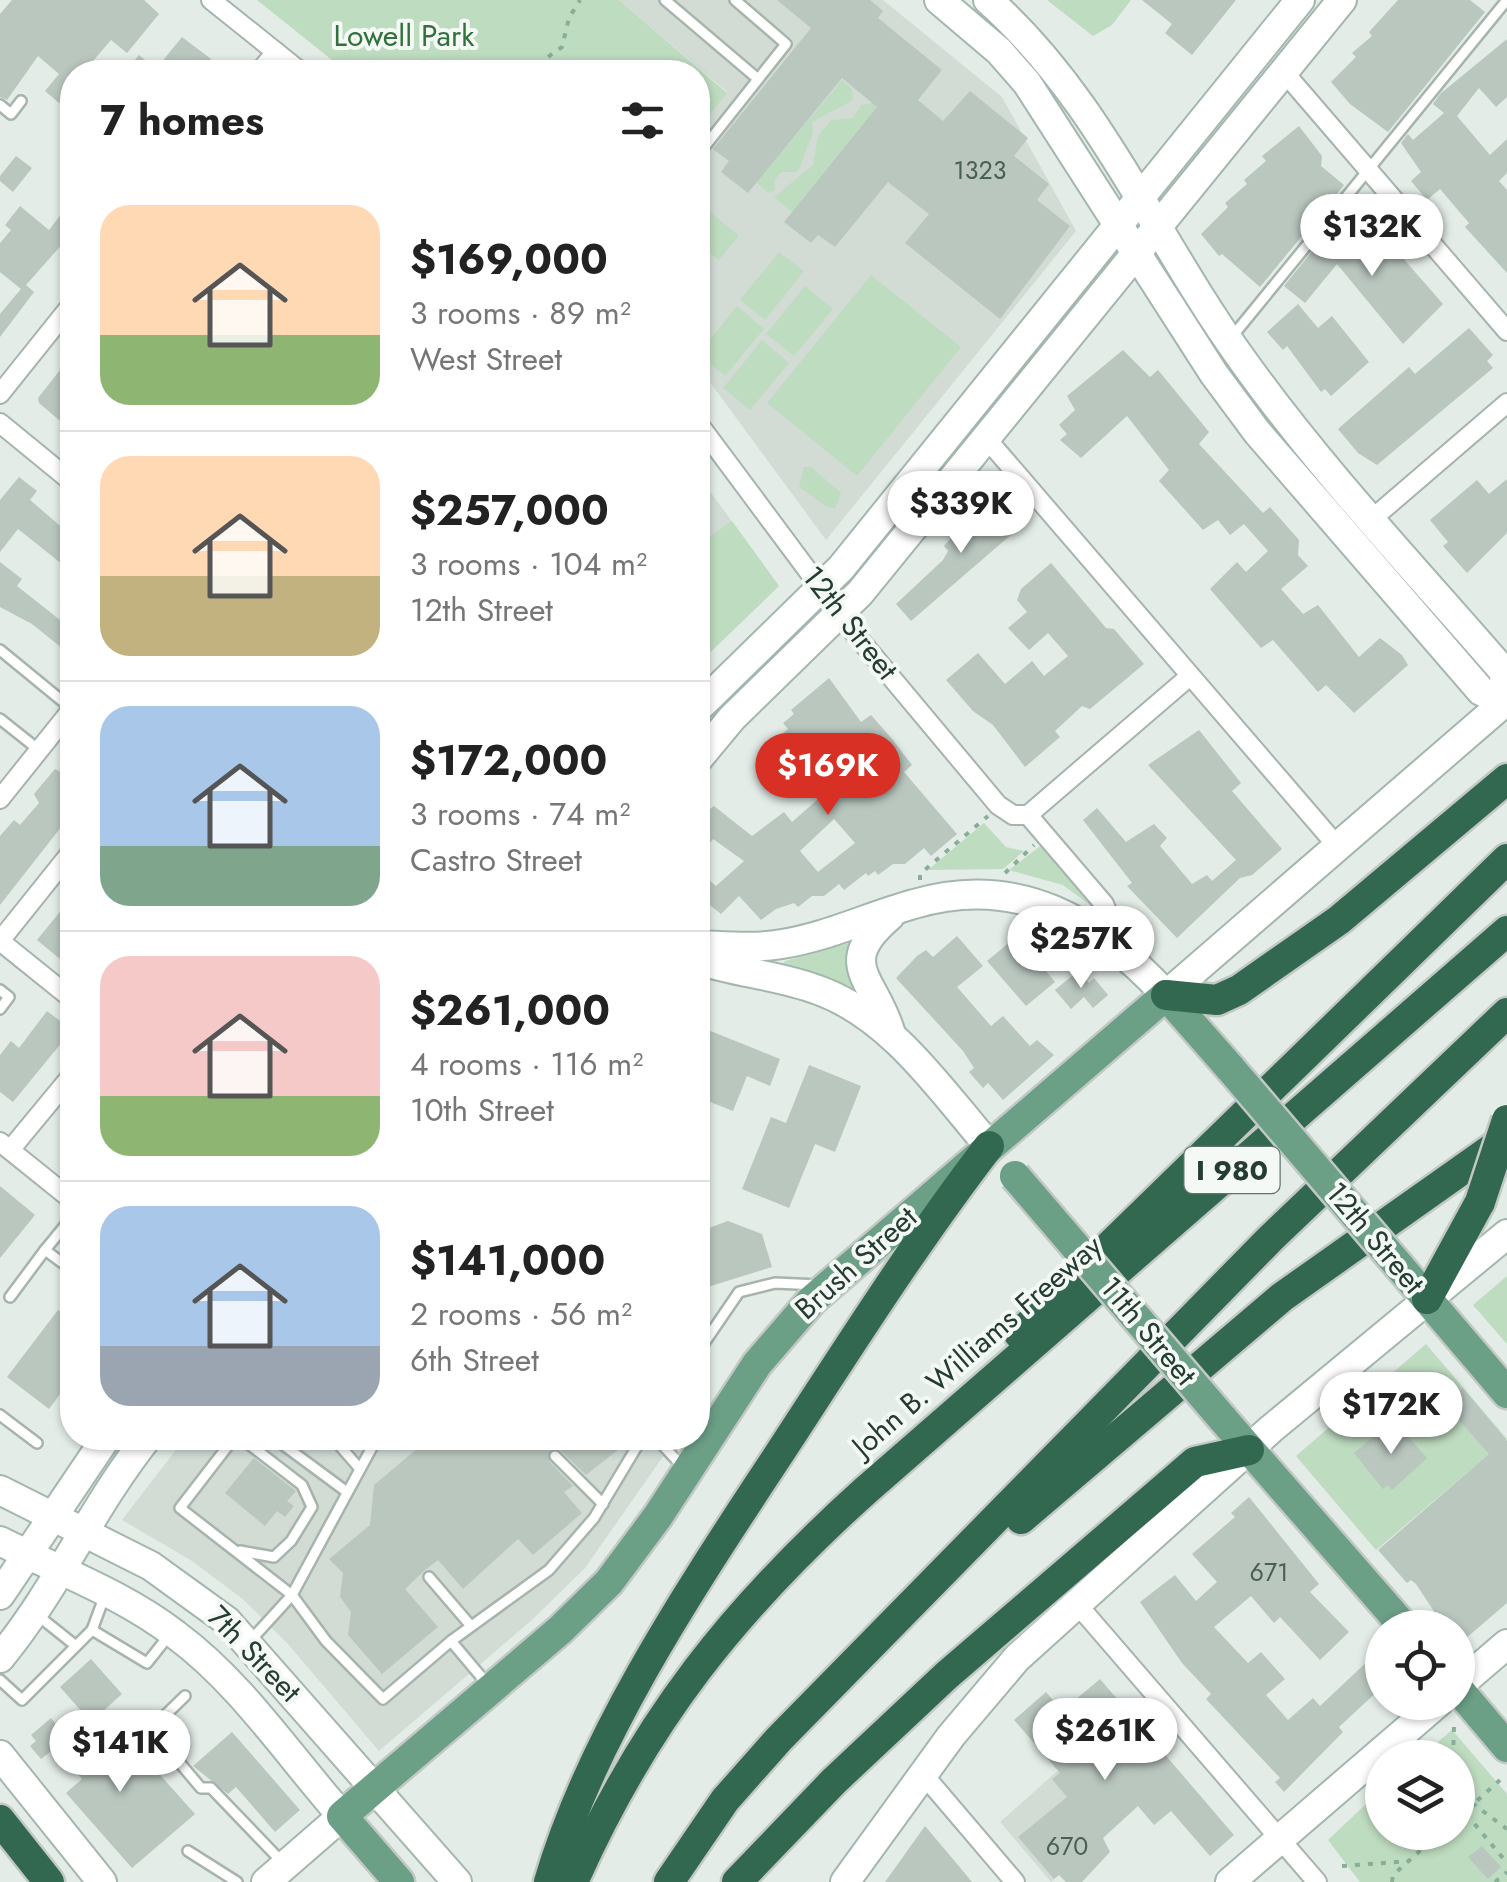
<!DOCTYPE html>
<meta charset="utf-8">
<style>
body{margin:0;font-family:Jost,sans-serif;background:#f2f2f2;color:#222;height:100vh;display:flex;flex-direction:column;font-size:38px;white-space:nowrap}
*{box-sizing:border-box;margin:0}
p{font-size:32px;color:#767676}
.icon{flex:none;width:55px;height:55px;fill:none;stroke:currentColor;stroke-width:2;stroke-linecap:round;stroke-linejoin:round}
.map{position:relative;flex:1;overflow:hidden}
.details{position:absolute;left:60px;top:60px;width:650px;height:1390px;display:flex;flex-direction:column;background:#fff;border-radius:40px;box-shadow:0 2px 8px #0004}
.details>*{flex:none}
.controls{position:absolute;left:1365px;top:1610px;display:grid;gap:20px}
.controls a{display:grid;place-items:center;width:110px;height:110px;border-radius:50%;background:#fff;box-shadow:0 2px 8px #0004;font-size:50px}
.price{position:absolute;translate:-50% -85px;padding:0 22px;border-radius:35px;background:#fff;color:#222;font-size:32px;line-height:65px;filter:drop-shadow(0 2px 5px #0008)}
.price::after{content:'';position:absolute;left:50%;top:60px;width:30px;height:22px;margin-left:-15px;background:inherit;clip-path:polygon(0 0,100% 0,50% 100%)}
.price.selected{background:#d93025;color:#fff}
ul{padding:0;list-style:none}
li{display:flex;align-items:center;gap:30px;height:250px;padding:0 40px}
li+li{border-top:2px solid #e0e0e0}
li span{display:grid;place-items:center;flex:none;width:280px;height:200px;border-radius:30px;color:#555}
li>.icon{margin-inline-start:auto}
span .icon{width:120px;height:120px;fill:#fffc;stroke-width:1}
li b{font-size:42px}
h2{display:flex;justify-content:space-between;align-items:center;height:120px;padding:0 40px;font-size:42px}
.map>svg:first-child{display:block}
</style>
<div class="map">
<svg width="1507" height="1882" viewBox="0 0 1507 1882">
<rect width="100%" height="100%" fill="#e3ece6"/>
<!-- built -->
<g fill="#d2dcd5">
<path d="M619 0H883L1002 97 1076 231 826 540 698 366V130L727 92Z"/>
<path d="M698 475 779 586 698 664Z"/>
<path d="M185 1438H676L585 1568 533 1619 379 1751 287 1643 244 1600 192 1561 122 1520Z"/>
<path d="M1063 1766 1115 1827 1051 1882 1000 1822Z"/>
</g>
<!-- green -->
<g fill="#bedcc0">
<path d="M257 0H619L727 93 698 130V72H347Z"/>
<path d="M1047 0H1131L1112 25 1093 36Z"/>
<path d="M842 80 852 89 853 100 812 122 813 132 800 167 797 172H781L774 182 775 190 769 193 756 182Z"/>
<path d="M873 103 877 107 792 212 774 197 813 165 818 136 831 120 853 118 861 105Z"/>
<path d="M698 202 739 236 719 260 698 243Z"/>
<path d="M779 252 804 271 765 320 740 300Z"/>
<path d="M871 275 961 347 857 476 767 403Z"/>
<path d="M805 286 833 309 794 356 766 334Z"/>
<path d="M737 306 764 329 725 376 698 354Z"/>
<path d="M762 340 789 363 750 410 723 388Z"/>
<path d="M804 467H811L841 493 835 508 827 507 799 487Z"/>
<path d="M732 521 779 586 698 664V545Z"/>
<path d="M984 823 1006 847 1024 851 1003 869 928 870Z"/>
<path d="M1043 844 1096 905 1094 908 1063 885 1009 870Z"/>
<path d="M849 943 866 1001 781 966 785 961Z"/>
<path d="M1507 1276V1344L1473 1305Z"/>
<path d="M1426 1344 1507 1439 1376 1550 1296 1456Z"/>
<path d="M1452 1730 1507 1794V1882H1360L1328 1840 1382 1789V1832H1458V1758L1420 1757Z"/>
</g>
<!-- building -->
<g fill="#b9c7bf" fill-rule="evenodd">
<path d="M12 0H144L159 14 127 53 111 40 93 61 108 72H72V86L59 103 45 91 59 74 38 56 7 100 0 97V14Z"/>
<path d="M777 0H870L883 11 878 18 942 70 918 100 943 121 970 91 1028 138 1014 156 1049 184 1037 200 1070 226 1000 319 905 243 929 214 888 182 835 247 818 235 811 243 784 222 877 107 842 78 748 193 721 172 729 161 713 149 811 28Z"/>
<path d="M1142 0H1236L1192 55 1165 33 1172 24Z"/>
<path d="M1398 0H1470L1485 12 1388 132 1350 104 1331 82 1356 57 1352 53 1372 36 1369 32Z"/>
<path d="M182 37 211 59 201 72H125L139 55 156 69Z"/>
<path d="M1507 39V97L1496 107 1479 88 1457 116 1490 155 1507 139V173L1499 181 1507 190V273L1465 227 1469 223 1440 189 1427 200 1411 181 1421 172 1401 143 1408 134 1413 140 1444 113 1433 104 1440 94Z"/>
<path d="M1299 126 1322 156 1321 166 1344 185 1260 287 1222 254 1219 256 1201 234 1228 207 1225 203 1247 184 1244 180 1266 161 1262 156Z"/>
<path d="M16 156 32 168 13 192 0 181V176Z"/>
<path d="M72 200V233L26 285 34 292 0 337V314L21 289 0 272V243L11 230 5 225 20 206 49 230Z"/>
<path d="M1366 216 1443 304 1403 344 1337 264 1305 303 1284 286 1313 250 1320 256Z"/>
<path d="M1298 304 1318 328 1332 316 1369 362 1331 396 1325 389 1321 392 1287 346 1283 350 1267 332Z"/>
<path d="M1469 328 1493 355 1487 361 1493 368 1377 465 1358 453 1338 429 1409 367 1415 374Z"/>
<path d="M1123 350 1150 377 1158 370 1209 432 1199 444 1263 513 1270 507 1299 540 1298 555 1308 566 1281 589 1303 614 1318 605 1359 657 1380 638 1402 655 1408 665 1354 713 1326 685 1318 692 1273 640 1261 648 1210 589 1237 562 1246 572 1268 551 1244 524 1230 535 1218 520 1203 530 1159 481 1169 470 1127 416 1081 458 1060 440 1067 434 1059 425 1075 410 1067 396Z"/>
<path d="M72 355V431L39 403 38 398Z"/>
<path d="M19 477 37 491 30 500 72 536V572L18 529 0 552V500Z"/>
<path d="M1507 479V533L1467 573 1443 546 1448 542 1430 520 1477 480 1489 494Z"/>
<path d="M990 495 1019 528 911 621 896 604 943 560 948 551 944 546Z"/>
<path d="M0 562 22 579 17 586 65 624 72 614V656L32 624 0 607Z"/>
<path d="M1051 563 1106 628 1114 629 1144 664 1090 709 1082 706 1055 731 1060 737 1025 767 993 725 973 711 946 680 978 653 1005 684 1032 661 1044 676 1068 656 1048 633 1029 650 1008 628 1027 612 1017 600 1021 589Z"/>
<path d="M829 678 861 722 871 715 893 740 912 765 904 772 957 834 931 856 924 848 905 864H893L878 875 875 871 868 876 866 873 844 890 839 884 824 896H812L798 907 794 903 776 909 761 920 739 896 721 914 707 903 698 915V871L716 886 744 861 713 839 698 858V822L705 813 714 806 752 836 784 812 792 822 841 779 830 765 836 759 815 734 797 750 783 733 788 729 783 723 794 714 791 710ZM834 819 855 843 818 872 800 851Z"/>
<path d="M1199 730 1241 783 1232 791 1282 849 1252 875 1240 878 1177 938 1127 886 1132 883 1083 820 1097 808 1126 842 1154 824 1167 838 1160 846 1192 884 1207 875 1212 881 1236 860 1148 765Z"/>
<path d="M55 769 72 778V799L62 811 69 817 0 905V836L14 820 20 825 39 803 34 794Z"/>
<path d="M72 897V945L60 959 37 940Z"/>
<path d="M1028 927 1042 944 1031 953 1055 982 1026 1006 987 961Z"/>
<path d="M957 936 983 966 957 987 991 1026 1003 1016 1030 1046 1037 1040 1054 1055 1003 1100 988 1083 983 1088 969 1072 974 1068 963 1051 896 978 917 956 926 950 933 957Z"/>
<path d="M1078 971 1089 983 1094 978 1108 995 1093 1008 1084 997 1071 1009 1055 990Z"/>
<path d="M47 1011 72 1030 13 1102 0 1092V1055L11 1041 19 1048Z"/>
<path d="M698 1026 780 1059 770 1086 747 1076 733 1111 710 1102 698 1131Z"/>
<path d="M809 1065 861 1086 835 1152 815 1144 789 1208 742 1189 771 1117 786 1123Z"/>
<path d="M0 1186 35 1215 0 1258Z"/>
<path d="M728 1221 762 1234 772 1267 698 1290V1232Z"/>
<path d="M58 1310 72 1321V1378L49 1409 7 1377Z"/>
<path d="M1463 1388 1507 1441V1603L1458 1645V1628H1445L1416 1584 1411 1580 1407 1583 1378 1550 1489 1454 1445 1404Z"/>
<path d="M1398 1425 1427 1458 1392 1490 1388 1485 1383 1489 1354 1453 1379 1432 1384 1437Z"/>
<path d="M430 1438H633L586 1475 560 1450H550L549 1461 573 1486 564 1492 582 1513 533 1555 518 1539 463 1589 438 1560 425 1570 405 1589 438 1627 382 1674 348 1635 351 1612 340 1597 343 1573 329 1559 370 1525 374 1485Z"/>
<path d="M254 1458 296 1491 287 1501 294 1506 285 1517 277 1511 265 1526 225 1493Z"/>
<path d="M1249 1497 1319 1584 1310 1592 1349 1632 1320 1660 1280 1617 1274 1623 1251 1596 1214 1627 1248 1663 1261 1652 1285 1679 1266 1695 1288 1720 1313 1698 1320 1706 1371 1658 1382 1670V1687L1339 1727 1343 1732 1284 1792 1275 1782 1280 1778 1206 1699 1211 1694 1182 1663 1140 1602 1175 1575 1196 1601 1217 1582 1192 1554 1235 1517 1231 1513Z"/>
<path d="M91 1659 122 1694 91 1722 60 1687Z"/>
<path d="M1100 1679 1234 1835 1210 1856 1171 1811 1154 1825 1138 1806 1103 1838 1110 1852 1082 1882H1066L1059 1875 1054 1879 1018 1837 1067 1797 1052 1779 1060 1773 1014 1720 1046 1692 1062 1711Z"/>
<path d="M51 1718 93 1769 128 1739 195 1814 132 1868 66 1793 82 1779 56 1747 41 1759 30 1746 36 1741 31 1735Z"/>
<path d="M232 1732 300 1810 275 1832 236 1787 228 1794 193 1766Z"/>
<path d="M925 1826 952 1858 972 1882H885Z"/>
<path d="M1482 1846 1501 1867 1488 1879 1468 1857Z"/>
</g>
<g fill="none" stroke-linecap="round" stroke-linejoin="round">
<defs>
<g id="lane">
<path d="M665 0 758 79"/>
<path d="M0 105 11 114 21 101"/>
<path d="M698 155 786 44 735 0"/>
<path d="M1231 338 1507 0"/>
<path d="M0 650 72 709"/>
<path d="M0 719 39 750"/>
<path d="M0 990 9 997 0 1009"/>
<path d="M72 1217 45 1250 72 1270"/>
<path d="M10 1297 45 1250"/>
<path d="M698 1352 739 1292 775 1283 819 1285"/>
<path d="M0 1415 37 1443"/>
<path d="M234 1438 180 1508 292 1595 326 1641 383 1699 451 1641 549 1570 594 1518 642 1438"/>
<path d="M274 1438 347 1492"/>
<path d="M333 1438 360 1469"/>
<path d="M656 1438 682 1466"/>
<path d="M555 1456 603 1504"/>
<path d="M240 1551 274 1557 291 1541 312 1507 302 1485 241 1438"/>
<path d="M429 1577 471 1626"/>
<path d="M36 1614 76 1646"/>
<path d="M92 1630 105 1595"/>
<path d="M251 1640 292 1595 377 1438"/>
<path d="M451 1641 488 1685"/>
<path d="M0 1680 22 1700 92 1630 147 1663 170 1634"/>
<path d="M185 1696 151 1729 201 1788H211L284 1864"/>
<path d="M188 1851 237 1882"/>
</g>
<g id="street">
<path d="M211 0 301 72"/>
<path d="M259 72 276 52"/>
<path d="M1284 72 1507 331"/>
<path d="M0 394 72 304"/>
<path d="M0 423 72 482"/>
<path d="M698 423 855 634 998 805 1013 815H1028L1104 904 1122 948"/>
<path d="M986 438 1338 847"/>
<path d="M1372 519 1507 403"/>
<path d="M0 799 72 709"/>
<path d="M1028 815 1190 676"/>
<path d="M72 851 0 941 72 999"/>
<path d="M0 1142 72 1200"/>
<path d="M10 1150 72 1075"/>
<path d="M1077 1604 1317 1882"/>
<path d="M923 1774 1015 1882"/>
</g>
<g id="secondary">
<path d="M939 0 999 51 1027 83 1214 374 1257 432 1481 691 1507 704"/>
<path d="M988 0C1099 98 1155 239 1241 358 1320 469 1415 569 1504 672L1505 702"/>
<path d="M698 708 841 568 1300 0"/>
<path d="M698 759 732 718 860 593 1342 0"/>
<path d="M890 916C833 965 875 978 891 1034"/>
<path d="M698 945C726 946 754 949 782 944 827 937 870 916 914 904 1018 873 1098 921 1166 995L1507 700"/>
<path d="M698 960C737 973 779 975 818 990 891 1016 940 1089 989 1146"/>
<path d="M0 1490 151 1566 227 1621 457 1882"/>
<path d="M0 1541C59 1571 123 1594 176 1635 241 1683 289 1756 342 1816L266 1882"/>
<path d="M0 1595 106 1438"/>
<path d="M0 1658C57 1589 92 1507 147 1438"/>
<path d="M1458 1686 1507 1644"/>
<path d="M0 1755 102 1882"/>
<path d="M845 1882 951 1736 1017 1658 1271 1429 1507 1234"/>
<path d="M1230 1882 1439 1702"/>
</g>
<g id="primary">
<path d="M1399 1266 1507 1393"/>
<path d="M1222 1418 1405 1628"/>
<path d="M1458 1689 1507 1747"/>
<path d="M399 1882 342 1816 560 1630 609 1582 658 1516 757 1364 812 1300 1166 995 1231 1069"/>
</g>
<g id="highway">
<path d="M1166 995 1217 1000 1239 990 1339 920 1507 779"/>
<path d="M1427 1299 1480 1202"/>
<path d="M1019 1334 1507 859"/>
<path d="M1021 1519 1282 1297 1507 1138"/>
<path d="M0 1820 49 1882"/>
<path d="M549 1882C592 1734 695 1582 779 1454 847 1350 913 1245 989 1146"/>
<path d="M573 1882C645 1720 734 1609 865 1491L1507 931"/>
<path d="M669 1882 725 1800 779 1739 1270 1239 1507 1013"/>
<path d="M737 1882 833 1782 947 1675 1195 1462 1249 1450"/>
</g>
</defs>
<!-- lane casing -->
<use href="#lane" stroke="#a6b4ac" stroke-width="14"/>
<!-- street casing -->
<use href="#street" stroke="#a6b4ac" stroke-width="22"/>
<!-- secondary casing -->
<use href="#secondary" stroke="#a3b7ac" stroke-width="32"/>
<!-- primary casing -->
<use href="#primary" stroke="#c2c8c5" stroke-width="35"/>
<!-- highway casing -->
<use href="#highway" stroke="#c2c8c5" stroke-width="35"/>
<!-- path -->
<g stroke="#86ae99" stroke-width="4" stroke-dasharray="5 8" stroke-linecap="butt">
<path d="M527 72 562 47 569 18 580 0"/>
<path d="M1005 873 1034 845"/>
<path d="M920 880V874L988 816"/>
<path d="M1453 1758 1454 1726"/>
<path d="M1472 1803 1507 1829"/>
<path d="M1458 1804 1507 1863"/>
<path d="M1458 1818 1500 1780"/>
<path d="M1342 1866 1410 1861"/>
<path d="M1392 1882 1393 1875 1441 1832"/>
<path d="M1495 1882 1507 1872"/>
</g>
<!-- lane -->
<use href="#lane" stroke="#fff" stroke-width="9"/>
<!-- street -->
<use href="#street" stroke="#fff" stroke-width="18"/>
<!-- secondary -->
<use href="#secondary" stroke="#fff" stroke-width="28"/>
<!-- primary -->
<use href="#primary" stroke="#6b9f86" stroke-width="30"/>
<!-- highway -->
<use href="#highway" stroke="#326750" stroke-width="30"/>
<defs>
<g id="primary-bridge">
<path d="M1231 1069 1399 1266"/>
<path d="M1015 1176 1222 1418"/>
</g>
<path id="highway-bridge" d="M1480 1202 1507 1120"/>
</defs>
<!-- primary-bridge casing -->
<use href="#primary-bridge" stroke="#c2c8c5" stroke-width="35" stroke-linecap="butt"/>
<!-- highway-bridge casing -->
<use href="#highway-bridge" stroke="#c2c8c5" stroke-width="35" stroke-linecap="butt"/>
<!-- primary-bridge -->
<use href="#primary-bridge" stroke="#6b9f86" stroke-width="30"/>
<!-- highway-bridge -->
<use href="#highway-bridge" stroke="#326750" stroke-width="30"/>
</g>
<g text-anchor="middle" stroke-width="8" stroke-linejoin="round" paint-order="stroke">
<!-- number labels -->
<g font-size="25" fill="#495f54">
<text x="980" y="179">1323</text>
<text x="1269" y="1581">671</text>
<text x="1067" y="1855">670</text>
</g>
<!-- shield labels -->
<rect fill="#f4f9f5" stroke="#62756c" stroke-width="2.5" x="1184.5" y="1147" width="95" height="46" rx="8"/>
<g font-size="28" font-weight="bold" fill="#243c31">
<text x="1232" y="1180">I 980</text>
</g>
<!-- park labels -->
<g font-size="30" fill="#31713c" stroke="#f4f9f5">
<text x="404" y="46">Lowell Park</text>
</g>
<!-- street labels -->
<g font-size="30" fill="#243c31" stroke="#f4f9f5">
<text transform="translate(850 623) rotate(52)" y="10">12th Street</text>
<text transform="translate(1375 1238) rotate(50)" y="10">12th Street</text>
<text transform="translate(856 1263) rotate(-42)" y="10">Brush Street</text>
<text transform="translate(1148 1331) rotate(50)" y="10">11th Street</text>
<text transform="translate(977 1346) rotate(-41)" y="10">John B. Williams Freeway</text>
<text transform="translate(254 1654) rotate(46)" y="10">7th Street</text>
</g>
</g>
</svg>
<div class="controls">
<a><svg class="icon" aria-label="locate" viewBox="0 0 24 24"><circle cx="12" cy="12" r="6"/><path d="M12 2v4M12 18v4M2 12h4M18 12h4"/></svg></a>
<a><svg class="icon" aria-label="layers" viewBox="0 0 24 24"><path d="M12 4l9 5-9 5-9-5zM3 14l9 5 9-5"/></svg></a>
</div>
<b class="price" style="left:1372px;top:279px">$132K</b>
<b class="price" style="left:961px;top:556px">$339K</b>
<b class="price selected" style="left:828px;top:818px">$169K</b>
<b class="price" style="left:1081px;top:991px">$257K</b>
<b class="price" style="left:1391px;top:1457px">$172K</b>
<b class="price" style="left:1105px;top:1783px">$261K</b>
<b class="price" style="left:120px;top:1795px">$141K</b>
<section class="details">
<h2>7 homes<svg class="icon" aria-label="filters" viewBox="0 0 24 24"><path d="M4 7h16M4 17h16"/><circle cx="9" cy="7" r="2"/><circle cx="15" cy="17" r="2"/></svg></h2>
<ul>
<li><span style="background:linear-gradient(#ffd9b3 65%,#8fb573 0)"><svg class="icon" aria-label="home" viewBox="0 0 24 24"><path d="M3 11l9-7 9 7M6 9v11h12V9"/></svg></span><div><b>$169,000</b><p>3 rooms · 89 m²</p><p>West Street</p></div></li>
<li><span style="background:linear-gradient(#ffd9b3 60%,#c2b280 0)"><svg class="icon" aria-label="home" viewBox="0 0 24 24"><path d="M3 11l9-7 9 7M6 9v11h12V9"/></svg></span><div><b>$257,000</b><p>3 rooms · 104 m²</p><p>12th Street</p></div></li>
<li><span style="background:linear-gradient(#a9c7e8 70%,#7fa58c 0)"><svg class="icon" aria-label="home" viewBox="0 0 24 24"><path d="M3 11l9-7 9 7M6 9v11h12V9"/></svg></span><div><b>$172,000</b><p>3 rooms · 74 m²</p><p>Castro Street</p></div></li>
<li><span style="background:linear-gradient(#f6c9c9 70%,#8fb573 0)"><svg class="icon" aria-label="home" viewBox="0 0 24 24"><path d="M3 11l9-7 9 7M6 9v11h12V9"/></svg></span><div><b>$261,000</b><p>4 rooms · 116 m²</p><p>10th Street</p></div></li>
<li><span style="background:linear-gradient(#a9c7e8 70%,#9aa5b1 0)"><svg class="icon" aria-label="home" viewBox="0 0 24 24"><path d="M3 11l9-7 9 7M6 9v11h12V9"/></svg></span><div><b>$141,000</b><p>2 rooms · 56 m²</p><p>6th Street</p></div></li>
</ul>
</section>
</div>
